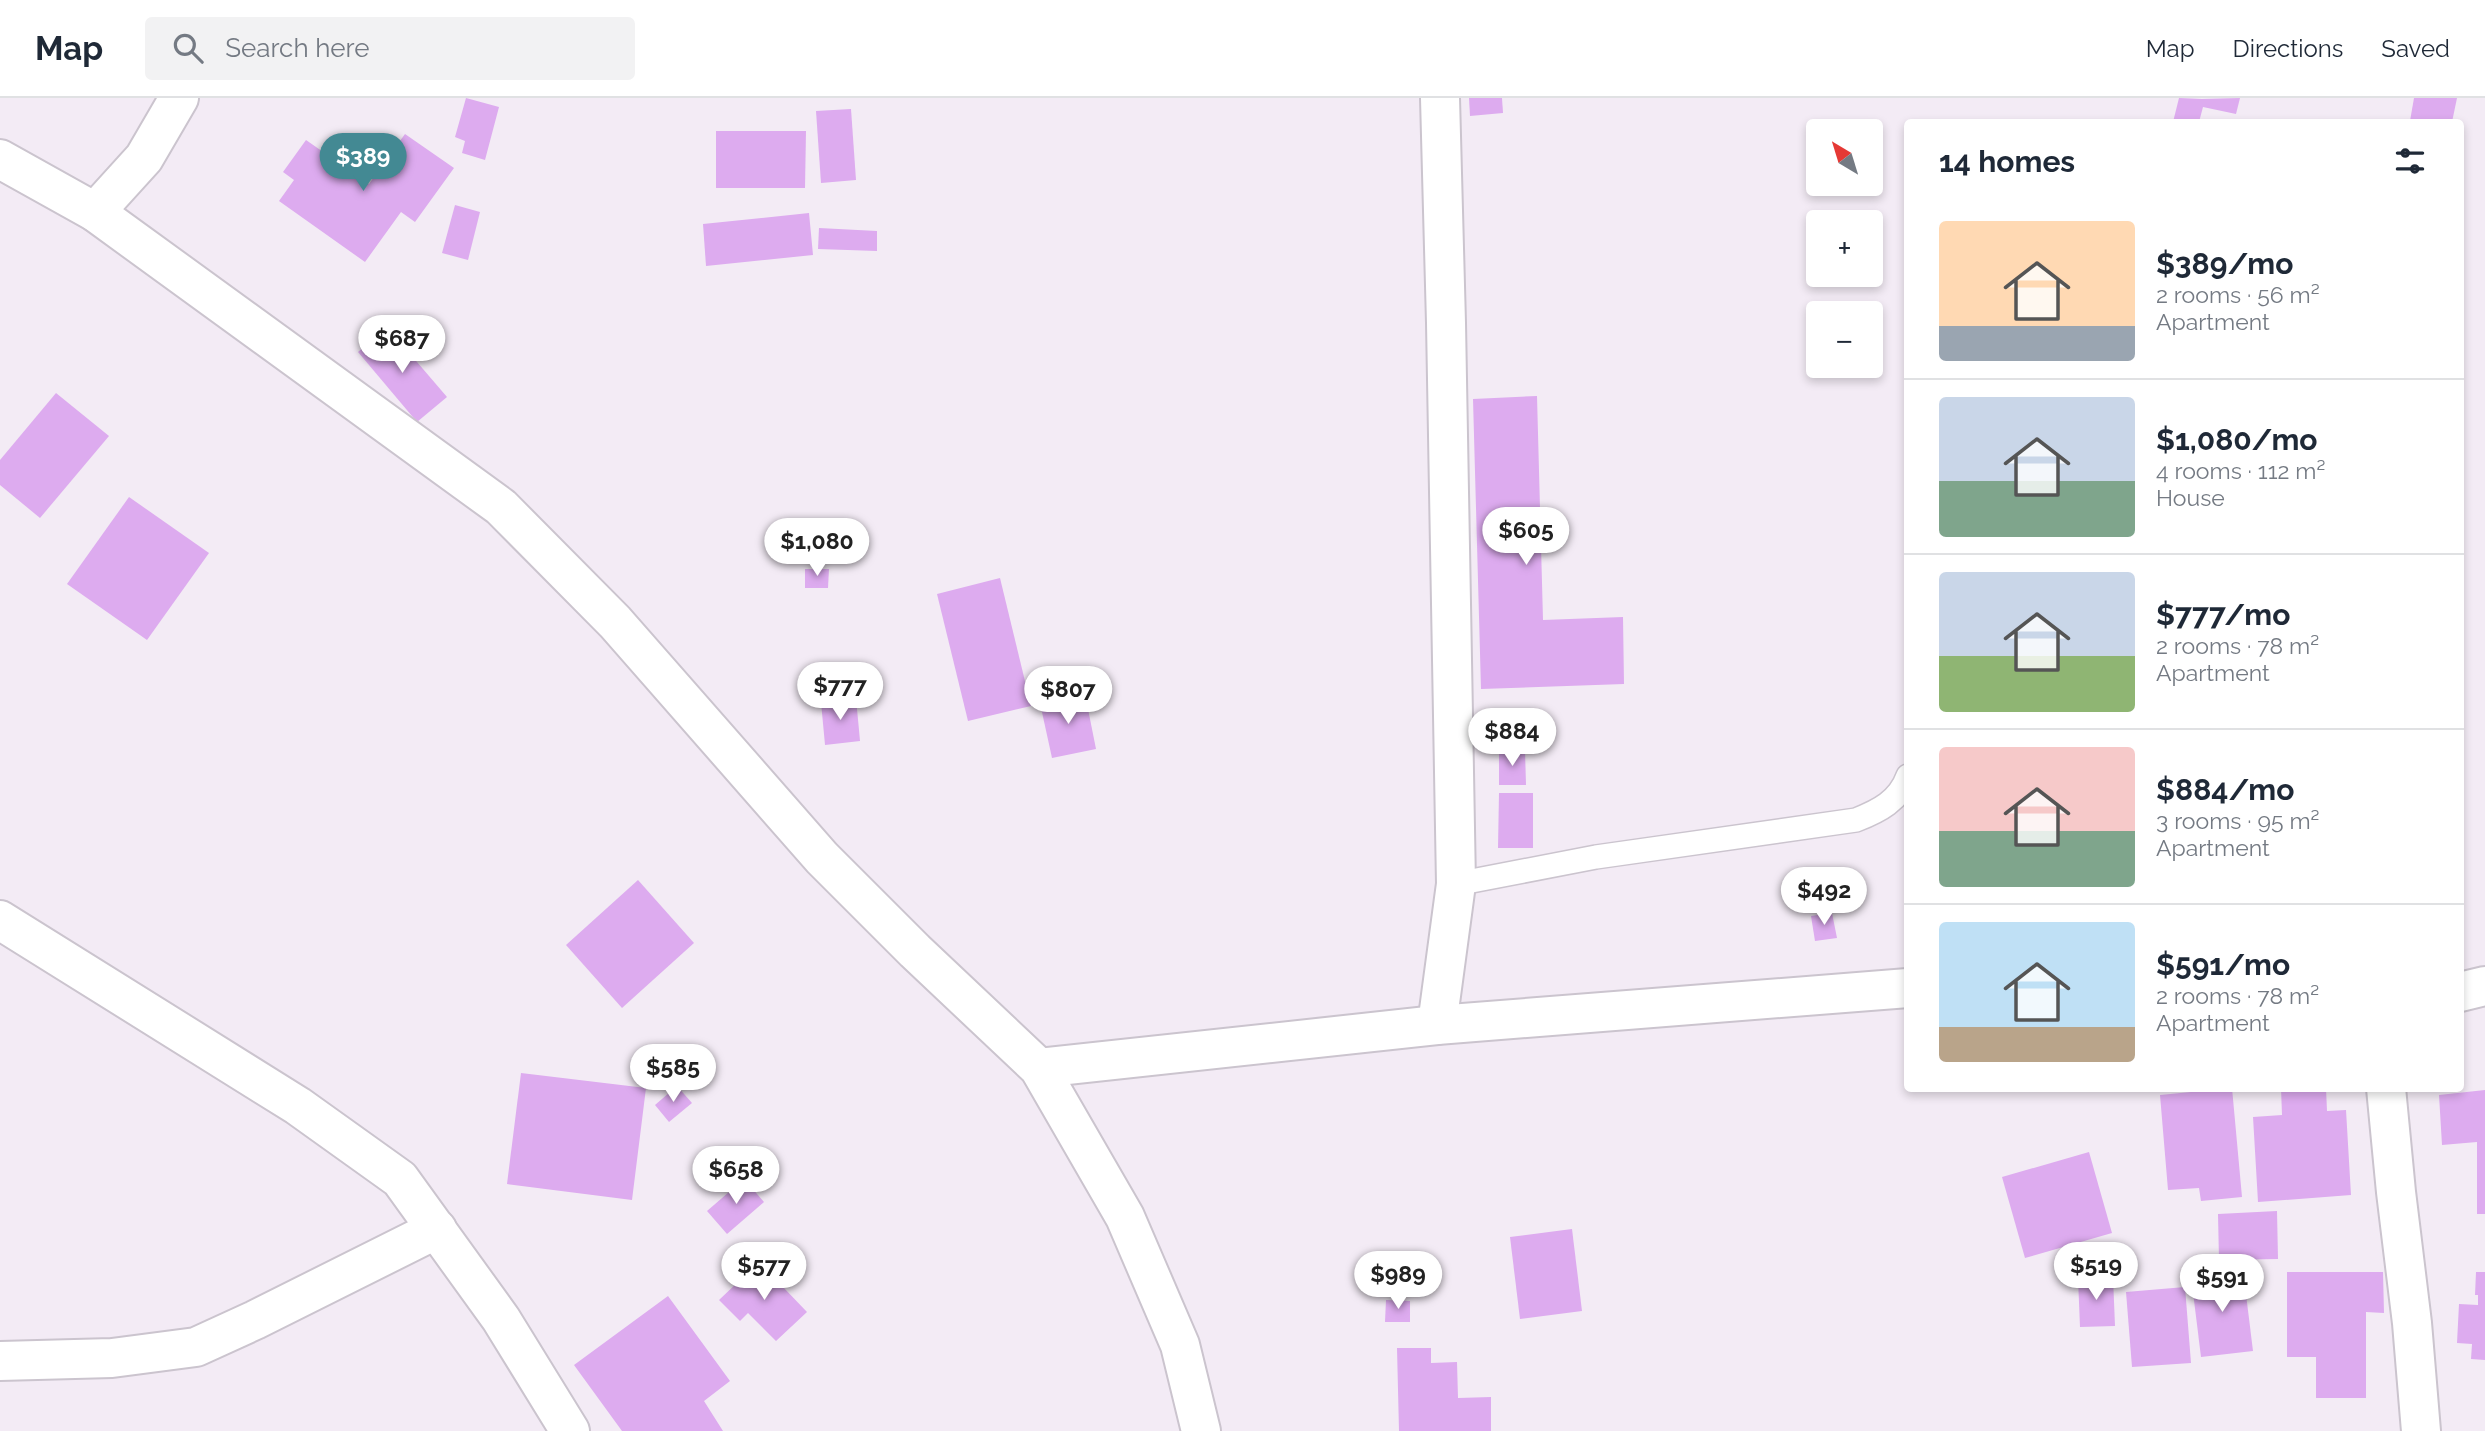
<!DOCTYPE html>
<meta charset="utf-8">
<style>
body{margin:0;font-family:Raleway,sans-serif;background:#f2f2f3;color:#1f2937;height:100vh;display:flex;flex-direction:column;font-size:26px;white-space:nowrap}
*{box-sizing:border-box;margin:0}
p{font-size:23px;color:#747a83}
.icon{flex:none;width:38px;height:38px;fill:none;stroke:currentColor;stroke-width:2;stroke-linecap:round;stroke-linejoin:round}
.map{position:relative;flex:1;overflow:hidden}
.sheet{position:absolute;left:1904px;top:21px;width:560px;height:973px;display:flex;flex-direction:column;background:#fff;border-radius:7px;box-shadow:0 4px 10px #0003}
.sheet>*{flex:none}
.needle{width:46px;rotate:322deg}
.tools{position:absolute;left:1806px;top:21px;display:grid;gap:14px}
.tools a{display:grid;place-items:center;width:77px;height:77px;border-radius:7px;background:#fff;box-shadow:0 4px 10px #0003;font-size:35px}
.price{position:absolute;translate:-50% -60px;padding:0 16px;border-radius:24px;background:#fff;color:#222;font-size:23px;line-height:46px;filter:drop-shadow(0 2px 4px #0008)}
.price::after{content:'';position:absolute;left:50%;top:42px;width:21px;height:16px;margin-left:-10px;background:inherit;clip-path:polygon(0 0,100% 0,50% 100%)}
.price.current{background:#438993;color:#fff}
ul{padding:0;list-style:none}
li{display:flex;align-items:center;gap:21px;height:175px;padding:0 35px}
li+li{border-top:2px solid #e0e1e3}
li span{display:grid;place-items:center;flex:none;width:196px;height:140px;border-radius:7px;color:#555}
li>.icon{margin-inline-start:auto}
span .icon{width:84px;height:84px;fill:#fffc;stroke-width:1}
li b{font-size:30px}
h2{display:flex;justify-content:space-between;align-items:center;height:84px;padding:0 35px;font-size:30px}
header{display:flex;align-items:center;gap:42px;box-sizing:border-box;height:98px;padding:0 35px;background:#fff;border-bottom:2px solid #e0e1e3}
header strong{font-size:33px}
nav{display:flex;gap:38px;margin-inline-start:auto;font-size:24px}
.search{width:490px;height:63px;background:#f2f2f3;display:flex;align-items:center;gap:18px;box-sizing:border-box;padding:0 24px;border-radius:7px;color:#747a83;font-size:26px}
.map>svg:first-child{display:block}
</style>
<header>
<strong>Map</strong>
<div class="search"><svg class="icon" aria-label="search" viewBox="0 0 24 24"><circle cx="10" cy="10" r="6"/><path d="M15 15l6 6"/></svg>Search here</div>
<nav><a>Map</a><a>Directions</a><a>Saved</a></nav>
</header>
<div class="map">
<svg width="2485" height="1333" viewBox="0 0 2485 1333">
<rect width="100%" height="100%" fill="#f3ebf5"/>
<!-- building -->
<g fill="#ddabef">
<path d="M466 0 499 9 485 62 462 55 465 43 455 39Z"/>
<path d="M1469 0H1502L1503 15 1470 18Z"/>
<path d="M2179 0 2202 1 2240 0 2236 16 2203 9 2199 24H2173Z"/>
<path d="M2414 0H2457L2452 24 2410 23Z"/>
<path d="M851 11 856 82 821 85 816 13Z"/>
<path d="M716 33H806L805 90H716Z"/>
<path d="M405 36 454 70 415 124 401 114 365 164 279 103 294 82 283 74 306 42 369 86Z"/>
<path d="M455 107 480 114 468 162 442 155Z"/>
<path d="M809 115 813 157 706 168 703 126Z"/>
<path d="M819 130 877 133V153L818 151Z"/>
<path d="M387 229 447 299 417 324 358 254Z"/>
<path d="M56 295 109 338 40 420 0 387V362Z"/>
<path d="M1537 298 1543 522 1623 519 1624 586 1481 591 1473 301Z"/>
<path d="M129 399 209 455 147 542 67 486Z"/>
<path d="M805 471H829L828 490H805Z"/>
<path d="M1000 480 1031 608 968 623 937 496Z"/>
<path d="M1085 596 1096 651 1052 660 1040 605Z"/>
<path d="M856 600 860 643 825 647 821 604Z"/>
<path d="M1499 652H1525L1526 687H1499Z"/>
<path d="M1499 695H1533V750H1498Z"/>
<path d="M638 782 694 845 622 910 566 847Z"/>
<path d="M1832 815 1837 840 1815 843 1811 818Z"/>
<path d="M521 975 646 990 632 1102 507 1086Z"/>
<path d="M677 988 692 1005 669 1024 655 1007Z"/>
<path d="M2232 990 2242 1099 2201 1103 2199 1090 2168 1092 2160 997Z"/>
<path d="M2281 990H2326L2327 1013 2346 1012 2351 1097 2258 1104 2253 1019 2282 1017Z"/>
<path d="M2485 992V1116H2477V1044L2442 1047 2439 997Z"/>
<path d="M2089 1054 2112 1135 2025 1160 2002 1079Z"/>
<path d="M744 1081 764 1104 727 1136 707 1113Z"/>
<path d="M2277 1113 2278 1161 2219 1162 2218 1116Z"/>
<path d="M1572 1131 1582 1213 1520 1221 1510 1139Z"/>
<path d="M759 1164 807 1214 776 1243 748 1215 740 1223 719 1202Z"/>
<path d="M2243 1172 2253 1253 2201 1259 2191 1178Z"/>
<path d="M2287 1174H2383L2384 1215 2366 1214V1300H2316V1259H2287Z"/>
<path d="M2476 1174H2485V1262L2471 1261 2472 1246 2457 1245 2459 1206 2478 1207V1197H2475Z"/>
<path d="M2113 1179 2115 1228 2080 1229 2078 1180Z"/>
<path d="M2185 1189 2191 1265 2132 1269 2126 1194Z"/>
<path d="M668 1198 730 1283 704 1303 723 1333H622L574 1267Z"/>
<path d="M1386 1202 1410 1203V1224H1385Z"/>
<path d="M1397 1250H1431V1265L1457 1264 1458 1300 1491 1299V1333H1399Z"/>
</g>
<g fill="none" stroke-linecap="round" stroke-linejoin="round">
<defs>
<path id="lane" d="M1456 786 1596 759 1856 722C1879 713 1899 703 1908 678"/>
<g id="street">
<path d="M0 61 95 114 501 409 615 524 822 760 915 853 1039 970 1125 1119 1180 1247 1201 1333"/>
<path d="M95 114 144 60 179 0"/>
<path d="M0 822 298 1008 400 1081 501 1221 570 1333"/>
<path d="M2460 894 2485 888"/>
<path d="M1437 927 1456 786 1446 225 1440 0"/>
<path d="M1039 970 1437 927 1908 890"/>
<path d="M2386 990 2396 1094 2412 1225 2421 1333"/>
<path d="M0 1263 112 1260 196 1249 255 1222 437 1131"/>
</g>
</defs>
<!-- lane casing -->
<use href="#lane" stroke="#cbc4ce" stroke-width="26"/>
<!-- street casing -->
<use href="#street" stroke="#cbc4ce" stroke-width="42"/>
<!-- lane -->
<use href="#lane" stroke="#fff" stroke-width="23"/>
<!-- street -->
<use href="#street" stroke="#fff" stroke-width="38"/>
</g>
</svg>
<div class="tools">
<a><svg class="needle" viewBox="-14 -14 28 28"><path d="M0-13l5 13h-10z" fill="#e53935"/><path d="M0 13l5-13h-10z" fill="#747a83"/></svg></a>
<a>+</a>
<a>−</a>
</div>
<b class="price current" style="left:363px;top:95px">$389</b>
<b class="price" style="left:402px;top:277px">$687</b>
<b class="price" style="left:1526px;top:469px">$605</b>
<b class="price" style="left:817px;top:480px">$1,080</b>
<b class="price" style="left:840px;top:624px">$777</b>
<b class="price" style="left:1068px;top:628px">$807</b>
<b class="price" style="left:1512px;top:670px">$884</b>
<b class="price" style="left:1824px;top:829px">$492</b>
<b class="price" style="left:673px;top:1006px">$585</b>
<b class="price" style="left:736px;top:1108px">$658</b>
<b class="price" style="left:764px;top:1204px">$577</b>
<b class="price" style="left:2096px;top:1204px">$519</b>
<b class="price" style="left:1398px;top:1213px">$989</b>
<b class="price" style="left:2222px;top:1216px">$591</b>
<section class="sheet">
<h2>14 homes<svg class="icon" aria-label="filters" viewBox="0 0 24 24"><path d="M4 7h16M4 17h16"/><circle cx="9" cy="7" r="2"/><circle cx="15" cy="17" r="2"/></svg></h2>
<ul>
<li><span style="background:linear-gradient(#ffd9b3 75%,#9aa5b1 0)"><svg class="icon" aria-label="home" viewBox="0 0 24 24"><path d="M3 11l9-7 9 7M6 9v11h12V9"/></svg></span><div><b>$389/mo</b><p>2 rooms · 56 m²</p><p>Apartment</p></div></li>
<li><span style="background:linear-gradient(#c9d6e8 60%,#7fa58c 0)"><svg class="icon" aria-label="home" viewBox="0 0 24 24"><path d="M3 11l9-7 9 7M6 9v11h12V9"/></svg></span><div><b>$1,080/mo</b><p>4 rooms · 112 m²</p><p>House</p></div></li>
<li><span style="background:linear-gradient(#c9d6e8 60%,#8fb573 0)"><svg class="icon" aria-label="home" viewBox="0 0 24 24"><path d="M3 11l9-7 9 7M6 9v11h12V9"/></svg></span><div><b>$777/mo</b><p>2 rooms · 78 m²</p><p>Apartment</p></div></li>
<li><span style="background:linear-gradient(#f6c9c9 60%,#7fa58c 0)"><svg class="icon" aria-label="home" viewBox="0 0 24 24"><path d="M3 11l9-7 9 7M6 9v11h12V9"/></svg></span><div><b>$884/mo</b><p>3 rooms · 95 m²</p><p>Apartment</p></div></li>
<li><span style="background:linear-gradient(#bfe0f5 75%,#b9a48a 0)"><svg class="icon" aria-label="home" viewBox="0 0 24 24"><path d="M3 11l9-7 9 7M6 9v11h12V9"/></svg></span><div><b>$591/mo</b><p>2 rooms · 78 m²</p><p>Apartment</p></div></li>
</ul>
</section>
</div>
